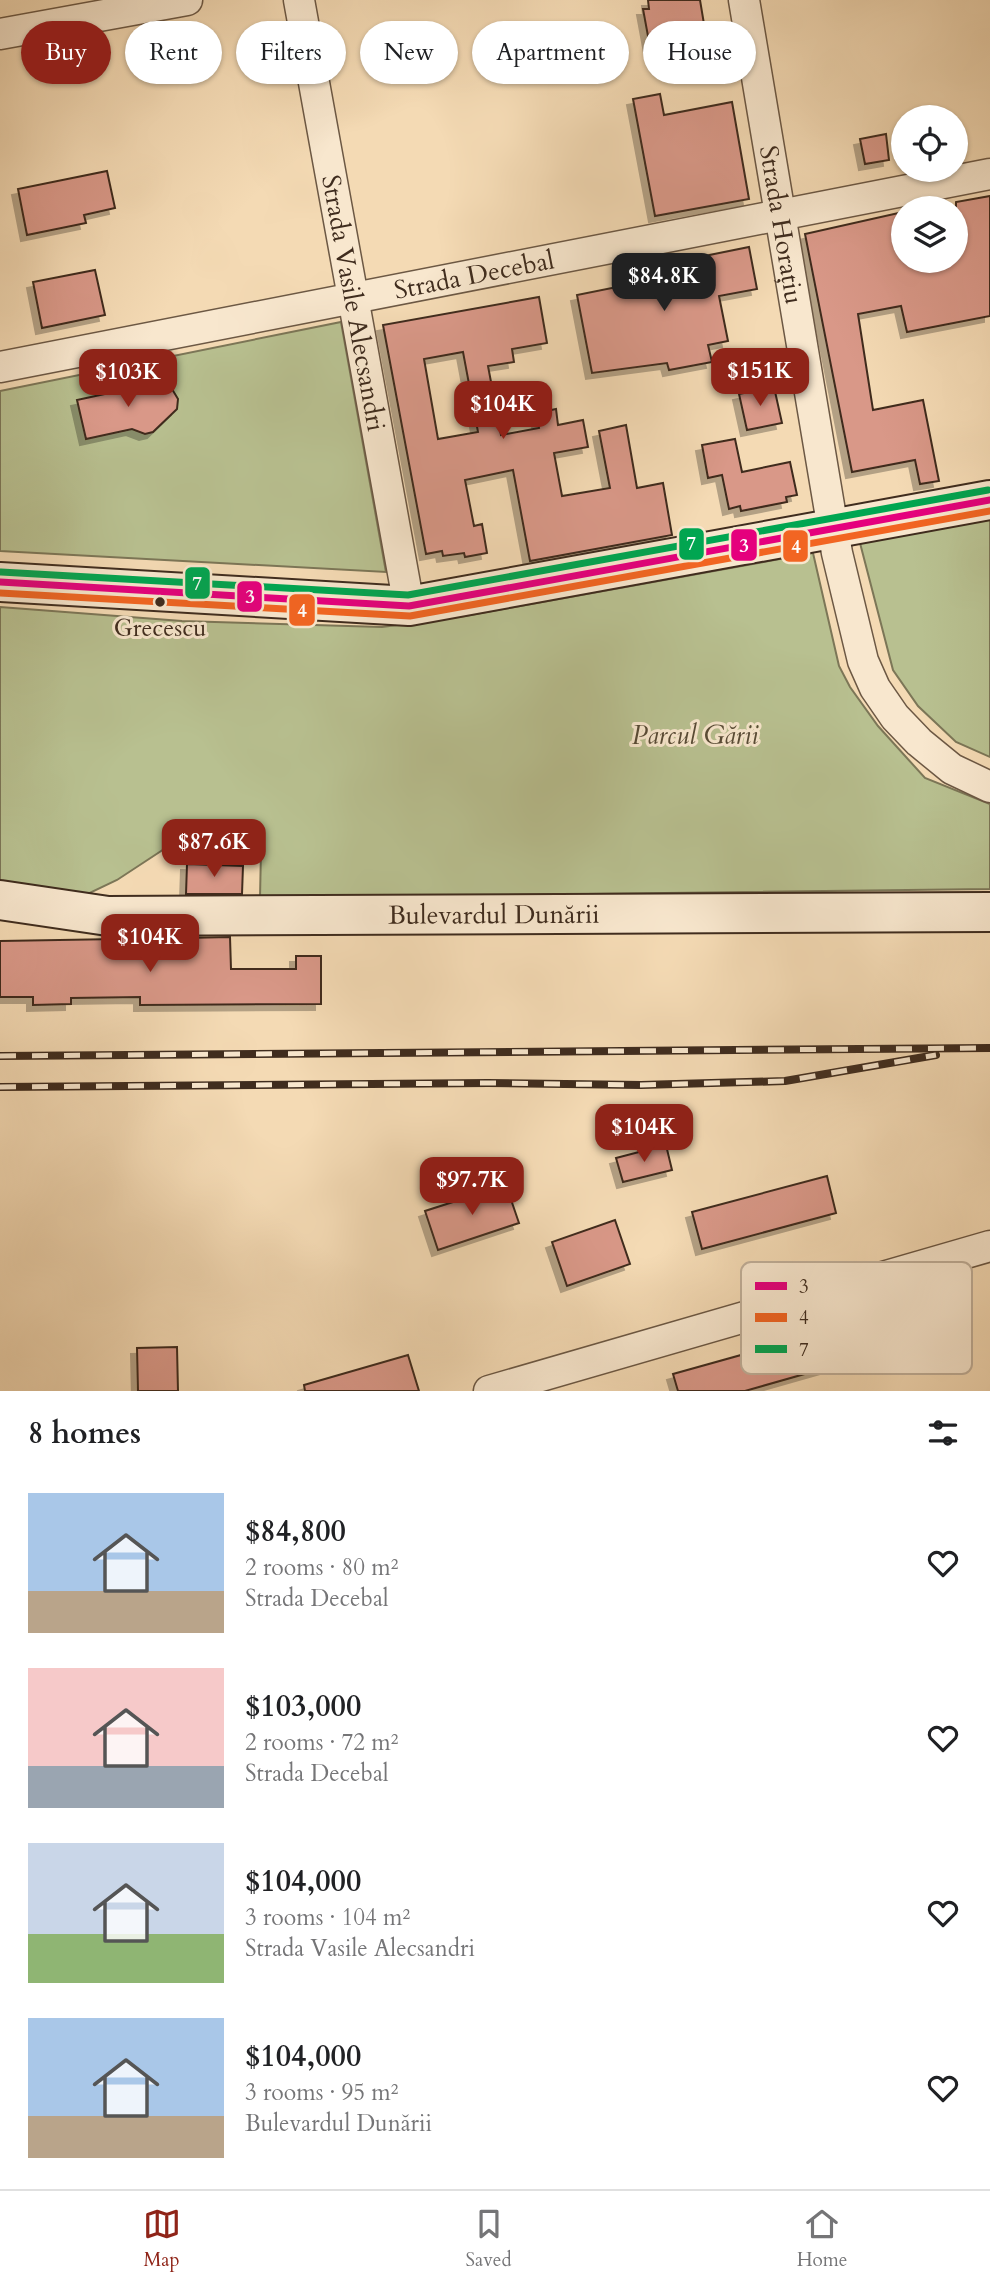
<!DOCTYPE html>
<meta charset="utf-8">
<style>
body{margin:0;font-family:Cardo,serif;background:#f2f2f2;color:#202124;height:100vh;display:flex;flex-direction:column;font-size:26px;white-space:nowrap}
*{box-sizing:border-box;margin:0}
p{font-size:23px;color:#757577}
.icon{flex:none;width:38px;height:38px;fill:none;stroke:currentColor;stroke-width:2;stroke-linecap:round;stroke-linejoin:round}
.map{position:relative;height:1391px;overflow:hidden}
.panel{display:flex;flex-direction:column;background:#fff;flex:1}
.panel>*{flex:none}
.top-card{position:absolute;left:21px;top:21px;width:948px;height:63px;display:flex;gap:14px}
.controls{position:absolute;left:891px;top:105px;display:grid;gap:14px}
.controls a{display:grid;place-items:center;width:77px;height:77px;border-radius:50%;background:#fff;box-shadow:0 2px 5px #0004;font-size:35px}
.price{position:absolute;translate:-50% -60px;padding:0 16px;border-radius:14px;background:#8f2418;color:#fff;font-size:23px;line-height:46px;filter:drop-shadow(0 2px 4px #0008)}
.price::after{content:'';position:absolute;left:50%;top:42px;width:21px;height:16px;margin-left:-10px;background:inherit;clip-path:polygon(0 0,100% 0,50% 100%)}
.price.active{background:#222;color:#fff}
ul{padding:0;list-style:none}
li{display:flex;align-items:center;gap:21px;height:175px;padding:0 28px}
li span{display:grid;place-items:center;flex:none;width:196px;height:140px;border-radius:0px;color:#555}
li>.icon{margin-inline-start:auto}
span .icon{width:84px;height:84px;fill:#fffc;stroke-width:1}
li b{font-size:30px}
h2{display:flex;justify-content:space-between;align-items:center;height:84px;padding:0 28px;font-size:30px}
.tag{padding:0 24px;border-radius:32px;background:#fff;box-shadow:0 2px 5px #0004;font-size:24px;line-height:63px}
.tag.active{background:#8f2418;color:#fff}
.dock{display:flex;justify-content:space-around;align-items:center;height:98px;border-top:2px solid #e0e0e0;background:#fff;font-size:19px;color:#757577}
.dock a{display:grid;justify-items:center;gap:4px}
.dock .active{color:#8f2418}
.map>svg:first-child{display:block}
</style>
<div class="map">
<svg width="990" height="1391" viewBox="0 0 990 1391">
<defs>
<filter id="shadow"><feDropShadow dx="-6" dy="6" stdDeviation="0" flood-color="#0004"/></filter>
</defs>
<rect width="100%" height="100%" fill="#f4dab4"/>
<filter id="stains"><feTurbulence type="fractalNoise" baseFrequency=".00286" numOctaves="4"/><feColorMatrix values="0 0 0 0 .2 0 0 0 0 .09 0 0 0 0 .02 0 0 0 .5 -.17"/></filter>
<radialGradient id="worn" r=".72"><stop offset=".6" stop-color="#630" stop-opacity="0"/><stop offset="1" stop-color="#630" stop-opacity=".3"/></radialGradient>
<!-- green -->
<g fill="#b8c090" stroke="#7c7657" stroke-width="2">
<path d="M341 322 386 572 0 551V391Z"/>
<path d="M990 519V757L956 742 918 706 893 670 860 543Z"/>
<path d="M813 553 839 666 850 687 878 726 925 778 990 804V889L260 898 261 850 236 837 184 836 117 880 75 900 0 889V607L182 621 382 627 465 616Z"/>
</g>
<!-- building -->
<g fill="#d99888" stroke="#3f2c1e" stroke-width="2" fill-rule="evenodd" filter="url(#shadow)">
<path d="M648 0H700L706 36 695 43 692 56 672 60 662 50 656 51 655 46 650 47 643 9H649Z"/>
<path d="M660 94 664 115 732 102 749 199 655 216 633 99Z"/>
<path d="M886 134 889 160 865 164 860 139Z"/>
<path d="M107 171 115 208 84 215 86 223 27 235 18 189Z"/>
<path d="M990 196V316L907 332 901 306 858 314 873 410 923 400 939 481 920 484 915 460 852 472 805 234 903 212V261H956V202Z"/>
<path d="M749 247 757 289 719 296 728 341 708 345 712 362 669 370 667 363 592 373 577 295 627 285 625 272Z"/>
<path d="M95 270 105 315 42 328 33 282Z"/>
<path d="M539 297 547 343 512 349 514 362 488 366 501 435 539 428 537 413 556 409 558 425 583 420 588 447 554 453 562 496 610 488 599 431 626 425 637 488 663 483 672 535 530 561 513 470 465 480 474 526 482 524 487 553 465 557 464 553 443 556 442 551 426 554 383 325ZM463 352 478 432 438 439 424 359Z"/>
<path d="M140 378 172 389 178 399 177 409 153 432 145 434 132 429 86 439 77 400 123 390 132 380Z"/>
<path d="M774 387 782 423 747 430 739 394Z"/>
<path d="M735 439 742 472 790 462 797 495 786 497 787 502 741 511 740 506 729 509 722 475 708 478 702 445Z"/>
<path d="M187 864 243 866 242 894H186Z"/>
<path d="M230 937 231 969H296V956H321V1004L140 1005V997L71 998V1004L33 1005V997H0V941L118 939V946H185V938Z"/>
<path d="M666 1145 672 1170 623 1182 616 1158Z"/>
<path d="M827 1176 836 1213 702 1249 692 1212Z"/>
<path d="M506 1185 519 1223 438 1250 425 1211Z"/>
<path d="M615 1220 630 1264 567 1286 552 1242Z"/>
<path d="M852 1324 861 1358 745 1391H678L673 1374Z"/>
<path d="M177 1347 178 1391H138L137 1348Z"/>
<path d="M408 1355 419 1391H305L304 1385Z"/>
</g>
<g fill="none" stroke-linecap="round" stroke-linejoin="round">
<defs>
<g id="street">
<path id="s1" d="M299 0 409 606"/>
<path id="s2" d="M744 0 837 553 863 661 875 688 895 717 919 742 952 769 990 787"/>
<path d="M0 34 187 0"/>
<path id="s3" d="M0 367 990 174"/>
<path d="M489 1391 990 1246"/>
</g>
<g id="secondary">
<path d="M0 582 409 606 990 500"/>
<path id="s4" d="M0 900 108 916 990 912"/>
</g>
</defs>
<!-- street casing -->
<use href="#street" stroke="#6c5844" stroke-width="33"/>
<!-- secondary casing -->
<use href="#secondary" stroke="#3f2c1e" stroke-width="42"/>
<!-- street -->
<use href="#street" stroke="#f8e7ce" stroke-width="30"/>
<!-- secondary -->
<use href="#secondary" stroke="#f8e7ce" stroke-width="38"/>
<defs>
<g id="rail">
<path d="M0 1056 990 1048"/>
<path d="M0 1087 488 1083 641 1085 785 1081 936 1055"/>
</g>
</defs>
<!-- rail casing -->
<use href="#rail" stroke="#3f2c1e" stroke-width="8"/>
<!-- rail -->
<use href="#rail" stroke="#f8e7ce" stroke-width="5" stroke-dasharray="16" stroke-linecap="butt"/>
<defs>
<path id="bus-1" d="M0 582 409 606 990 500"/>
<path id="bus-2" d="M0 593 410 616 990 511"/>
<path id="bus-3" d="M1 572 408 595 988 490"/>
</defs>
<!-- bus-1 casing -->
<use href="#bus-1" stroke="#f8e7ce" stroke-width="12"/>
<!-- bus-2 casing -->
<use href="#bus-2" stroke="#f8e7ce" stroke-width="12"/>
<!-- bus-3 casing -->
<use href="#bus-3" stroke="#f8e7ce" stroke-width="12"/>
<!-- bus-1 -->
<use href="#bus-1" stroke="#e5007d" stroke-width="7"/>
<!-- bus-2 -->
<use href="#bus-2" stroke="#f26522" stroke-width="7"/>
<!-- bus-3 -->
<use href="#bus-3" stroke="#00a651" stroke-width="7"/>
</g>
<!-- markers -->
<circle fill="#3f2c1e" stroke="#f8e7ce" stroke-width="2.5" cx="160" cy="602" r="6"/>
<g text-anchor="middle" stroke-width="6" stroke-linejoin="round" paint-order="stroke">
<!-- bus labels -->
<g font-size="24" fill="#3f2c1e" stroke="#f8e7ce">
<text x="160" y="636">Grecescu</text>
</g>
<!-- street labels -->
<g font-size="26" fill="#3f2c1e" stroke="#f8e7ce">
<text dy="9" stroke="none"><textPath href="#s2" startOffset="228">Strada Horațiu</textPath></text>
<text dy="9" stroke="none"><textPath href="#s3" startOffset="483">Strada Decebal</textPath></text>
<text dy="9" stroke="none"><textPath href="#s1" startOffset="308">Strada Vasile Alecsandri</textPath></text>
<text dy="9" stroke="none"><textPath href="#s4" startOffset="495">Bulevardul Dunării</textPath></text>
</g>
<!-- park labels -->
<g font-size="26" font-style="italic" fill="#574a35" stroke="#f8e7ce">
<text x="695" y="744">Parcul Gării</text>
</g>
</g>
<!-- legend -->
<rect x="741" y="1262" width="231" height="112" rx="10" fill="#f8e7ce" stroke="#c0af99" stroke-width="2"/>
<rect x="755" y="1282" width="32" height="8" fill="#e5007d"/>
<rect x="755" y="1313" width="32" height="9" fill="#f26522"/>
<rect x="755" y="1345" width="32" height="8" fill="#00a651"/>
<g font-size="19" fill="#3f2c1e">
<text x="799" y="1293">3</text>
<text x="799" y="1324">4</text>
<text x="799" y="1356">7</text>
</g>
<g stroke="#f8e7ce" stroke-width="2.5">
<rect x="678" y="527" width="27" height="34" rx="7" fill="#00a651"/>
<rect x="730" y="528" width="28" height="34" rx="7" fill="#e5007d"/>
<rect x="782" y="529" width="27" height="34" rx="7" fill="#f26522"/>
<rect x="184" y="566" width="27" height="34" rx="7" fill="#00a651"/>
<rect x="236" y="580" width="27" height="33" rx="7" fill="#e5007d"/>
<rect x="288" y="593" width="28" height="34" rx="7" fill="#f26522"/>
</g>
<g font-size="19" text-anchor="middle" font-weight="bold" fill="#fff">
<text x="691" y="550">7</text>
<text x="744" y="552">3</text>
<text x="796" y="553">4</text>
<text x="197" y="590">7</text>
<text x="250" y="603">3</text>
<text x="302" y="617">4</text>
</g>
<rect width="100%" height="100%" filter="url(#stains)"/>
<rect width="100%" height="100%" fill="url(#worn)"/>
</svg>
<div class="controls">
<a><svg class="icon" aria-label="locate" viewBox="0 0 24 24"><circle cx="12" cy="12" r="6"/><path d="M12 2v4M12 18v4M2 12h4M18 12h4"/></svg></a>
<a><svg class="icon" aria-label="layers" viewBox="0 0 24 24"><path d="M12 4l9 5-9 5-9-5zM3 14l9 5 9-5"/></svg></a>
</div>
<b class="price active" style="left:664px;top:313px">$84.8K</b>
<b class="price" style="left:760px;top:408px">$151K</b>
<b class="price" style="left:128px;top:409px">$103K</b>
<b class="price" style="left:503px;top:441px">$104K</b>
<b class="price" style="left:214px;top:879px">$87.6K</b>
<b class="price" style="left:150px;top:974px">$104K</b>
<b class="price" style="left:644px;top:1164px">$104K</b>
<b class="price" style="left:472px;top:1217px">$97.7K</b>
<div class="top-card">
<a class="tag active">Buy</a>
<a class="tag">Rent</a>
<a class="tag">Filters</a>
<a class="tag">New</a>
<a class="tag">Apartment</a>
<a class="tag">House</a>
</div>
</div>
<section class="panel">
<h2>8 homes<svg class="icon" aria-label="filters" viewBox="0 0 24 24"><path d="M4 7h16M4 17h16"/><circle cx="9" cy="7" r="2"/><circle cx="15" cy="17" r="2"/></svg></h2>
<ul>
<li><span style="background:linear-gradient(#a9c7e8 70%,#b9a48a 0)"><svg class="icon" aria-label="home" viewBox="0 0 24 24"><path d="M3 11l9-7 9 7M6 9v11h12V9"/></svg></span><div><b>$84,800</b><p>2 rooms · 80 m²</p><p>Strada Decebal</p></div><svg class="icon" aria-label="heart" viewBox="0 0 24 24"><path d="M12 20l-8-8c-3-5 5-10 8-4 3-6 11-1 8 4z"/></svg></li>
<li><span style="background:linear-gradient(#f6c9c9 70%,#9aa5b1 0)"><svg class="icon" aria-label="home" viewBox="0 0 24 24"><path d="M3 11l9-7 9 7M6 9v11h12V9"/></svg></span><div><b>$103,000</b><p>2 rooms · 72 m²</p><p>Strada Decebal</p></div><svg class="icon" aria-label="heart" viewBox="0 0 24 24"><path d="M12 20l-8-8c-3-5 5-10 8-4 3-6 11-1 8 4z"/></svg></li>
<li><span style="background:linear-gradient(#c9d6e8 65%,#8fb573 0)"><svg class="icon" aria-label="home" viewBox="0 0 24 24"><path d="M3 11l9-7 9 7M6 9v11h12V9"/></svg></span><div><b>$104,000</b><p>3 rooms · 104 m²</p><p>Strada Vasile Alecsandri</p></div><svg class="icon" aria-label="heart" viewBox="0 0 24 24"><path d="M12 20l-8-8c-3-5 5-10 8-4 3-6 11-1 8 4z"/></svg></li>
<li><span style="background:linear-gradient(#a9c7e8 70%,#b9a48a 0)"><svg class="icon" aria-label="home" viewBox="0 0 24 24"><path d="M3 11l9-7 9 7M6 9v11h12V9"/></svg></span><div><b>$104,000</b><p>3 rooms · 95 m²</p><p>Bulevardul Dunării</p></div><svg class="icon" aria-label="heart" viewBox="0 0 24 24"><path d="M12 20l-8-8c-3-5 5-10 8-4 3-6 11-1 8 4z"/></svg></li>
</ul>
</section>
<nav class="dock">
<a class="active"><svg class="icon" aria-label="map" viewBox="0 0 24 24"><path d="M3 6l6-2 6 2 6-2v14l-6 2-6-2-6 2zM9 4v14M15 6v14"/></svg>Map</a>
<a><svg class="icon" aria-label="saved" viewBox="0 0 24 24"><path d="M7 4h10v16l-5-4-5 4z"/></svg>Saved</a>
<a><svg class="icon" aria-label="home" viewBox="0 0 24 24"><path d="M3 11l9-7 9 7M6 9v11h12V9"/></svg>Home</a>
</nav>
